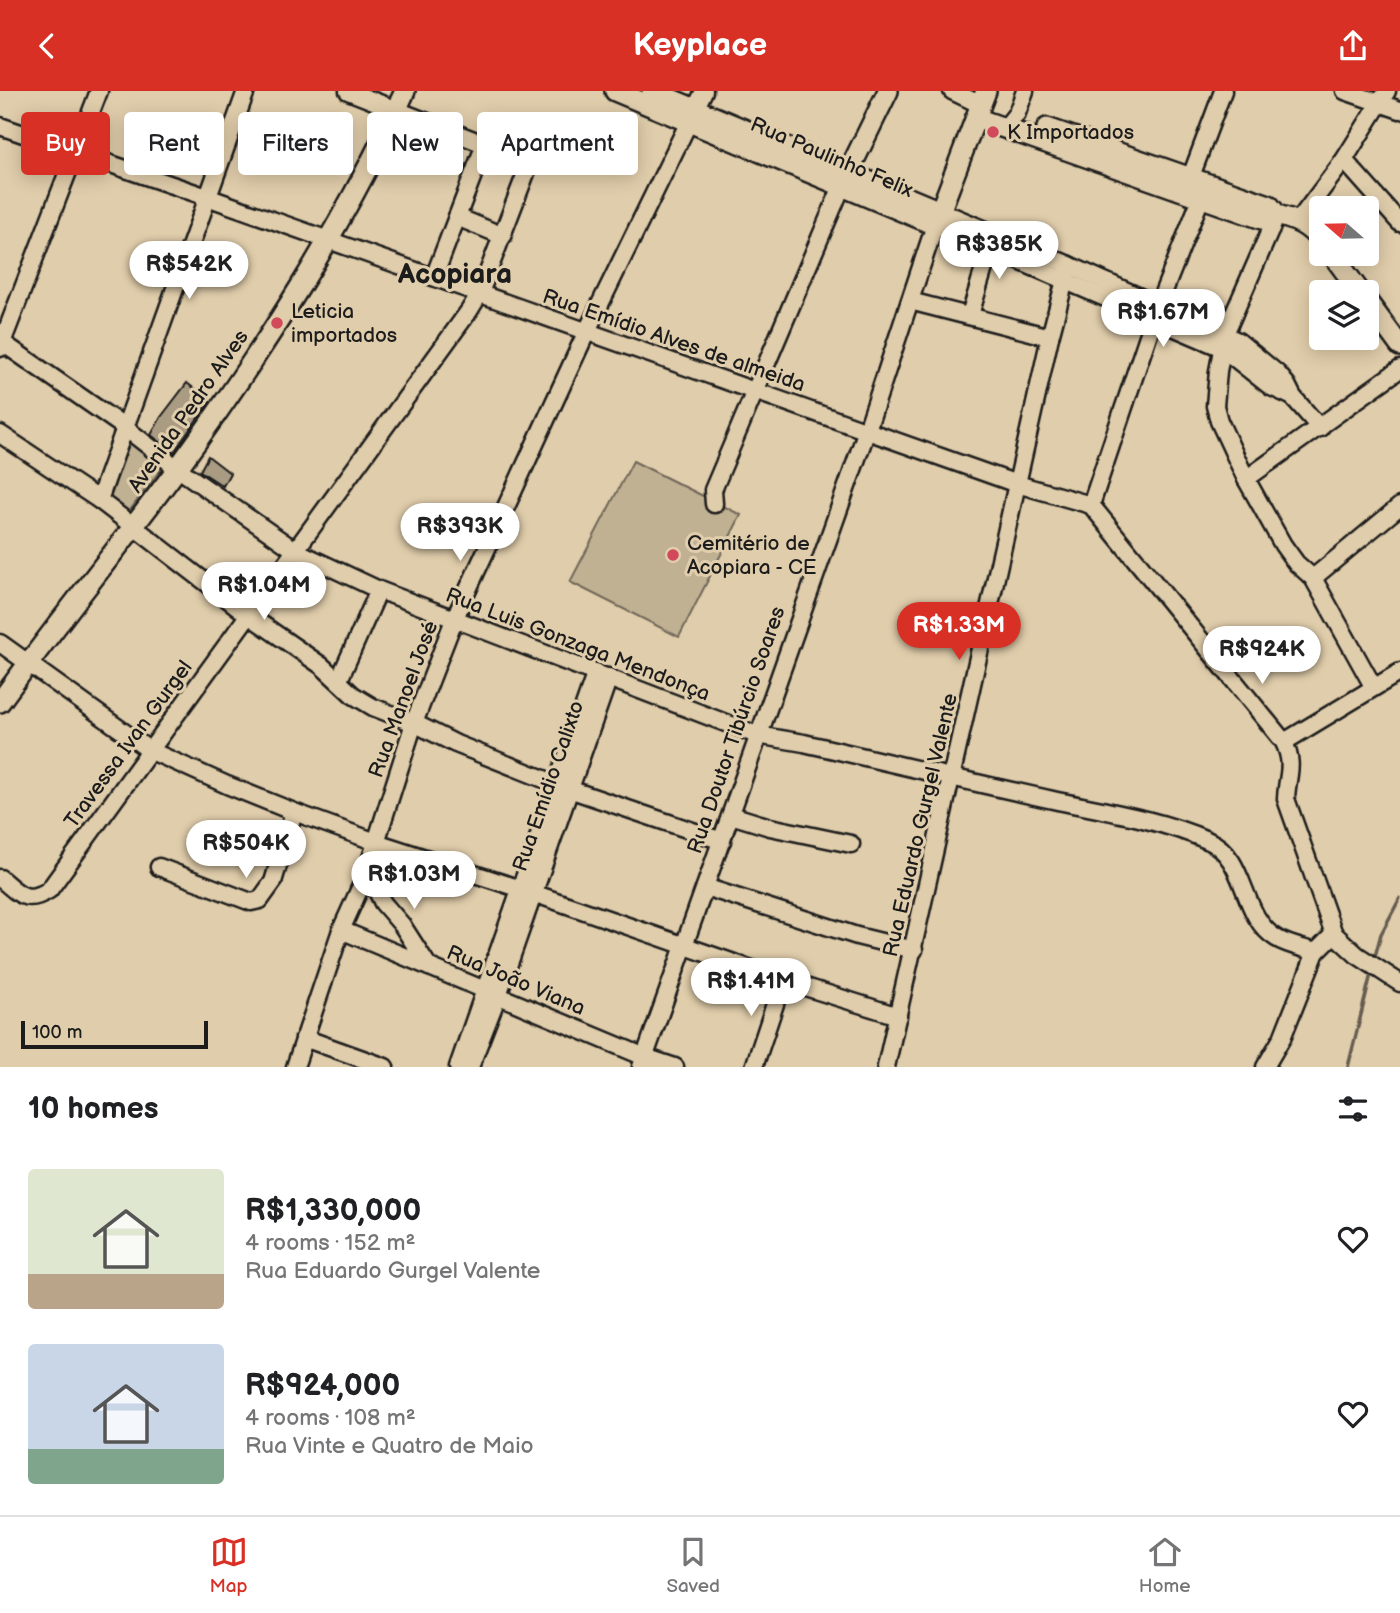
<!DOCTYPE html>
<meta charset="utf-8">
<style>
body{margin:0;font-family:"Balsamiq Sans",sans-serif;background:#f6f6f6;color:#202124;height:100vh;display:flex;flex-direction:column;font-size:26px;white-space:nowrap}
*{box-sizing:border-box;margin:0}
p{font-size:23px;color:#757577}
.icon{flex:none;width:38px;height:38px;fill:none;stroke:currentColor;stroke-width:2;stroke-linecap:round;stroke-linejoin:round}
.map{position:relative;height:976px;overflow:hidden}
.details{display:flex;flex-direction:column;background:#fff;flex:1}
.details>*{flex:none}
.guide{position:absolute;left:21px;top:21px;width:700px;height:63px;display:flex;gap:14px}
.needle{width:46px;rotate:290deg}
.controls{position:absolute;left:1309px;top:105px;display:grid;gap:14px}
.controls a{display:grid;place-items:center;width:70px;height:70px;border-radius:7px;background:#fff;box-shadow:0 4px 18px #0003;font-size:35px}
.scale{position:absolute;left:21px;bottom:18px;width:187px;box-sizing:border-box;padding-left:7px;border:4px solid #1c1c1c;border-top:0;font-size:19px;line-height:24px;white-space:nowrap;color:#1c1c1c;-webkit-text-stroke:5px #e0cdab;paint-order:stroke}
.price{position:absolute;translate:-50% -60px;padding:0 16px;border-radius:24px;background:#fff;color:#222;font-size:23px;line-height:46px;filter:drop-shadow(0 2px 4px #0008)}
.price::after{content:'';position:absolute;left:50%;top:42px;width:21px;height:16px;margin-left:-10px;background:inherit;clip-path:polygon(0 0,100% 0,50% 100%)}
.price.on{background:#d93025;color:#fff}
ul{padding:0;list-style:none}
li{display:flex;align-items:center;gap:21px;height:175px;padding:0 28px}
li span{display:grid;place-items:center;flex:none;width:196px;height:140px;border-radius:7px;color:#555}
li>.icon{margin-inline-start:auto}
span .icon{width:84px;height:84px;fill:#fffc;stroke-width:1}
li b{font-size:30px}
h2{display:flex;justify-content:space-between;align-items:center;height:84px;padding:0 28px;font-size:30px}
.pill{padding:0 24px;border-radius:7px;background:#fff;box-shadow:0 4px 18px #0003;font-size:24px;line-height:63px}
.pill.on{background:#d93025;color:#fff}
header{display:flex;justify-content:space-between;align-items:center;height:91px;padding:0 28px;background:#d93025;color:#fff;font-size:32px;font-weight:700}
.dock{display:flex;justify-content:space-around;align-items:center;height:98px;border-top:2px solid #e0e0e0;background:#fff;font-size:19px;color:#757577}
.dock a{display:grid;justify-items:center;gap:4px}
.dock .on{color:#d93025}
.map>svg:first-child{display:block}
</style>
<header><svg class="icon" aria-label="back" viewBox="0 0 24 24"><path d="M15 5l-7 7 7 7"/></svg>Keyplace<svg class="icon" aria-label="share" viewBox="0 0 24 24"><path d="M12 15V3M7 8l5-5 5 5M5 13v7h14v-7"/></svg></header>
<div class="map">
<svg width="1400" height="976" viewBox="0 0 1400 976">
<rect width="100%" height="100%" fill="#e0cdab"/>
<filter id="ink" filterUnits="userSpaceOnUse"><feTurbulence type="fractalNoise" baseFrequency=".0143" numOctaves="2"/><feDisplacementMap in="SourceGraphic" scale="14" xChannelSelector="R" yChannelSelector="G"/><feConvolveMatrix kernelMatrix="1 2 1 2 8 2 1 2 1" color-interpolation-filters="sRGB"/></filter>
<g filter="url(#ink)">
<!-- green -->
<g fill="#c0b193" stroke="#6e6658" stroke-width="2">
<path d="M130 348 164 374 127 423 110 408Z"/>
<path d="M633 370 741 424 679 546 570 491Z"/>
</g>
<g fill="none" stroke-linecap="round" stroke-linejoin="round">
<!-- stream -->
<g stroke="#655d51" stroke-width="3.5">
<path d="M1374 869 1381 843 1400 807"/>
<path d="M1348 976 1372 879"/>
</g>
</g>
<!-- building -->
<g fill="#aa9c83" stroke="#1c1c1c" stroke-width="2">
<path d="M187 292 210 310 174 361 151 344 161 326Z"/>
<path d="M208 365 230 382 223 395 200 380Z"/>
</g>
<g fill="none" stroke-linecap="round" stroke-linejoin="round">
<defs>
<g id="minor">
<path d="M952 0 981 14"/>
<path d="M1345 0 1400 19"/>
<path d="M0 35 207 106 1017 393 1091 414 1284 651C1295 676 1287 683 1286 708L1334 843 1357 864 1400 892"/>
<path d="M1006 36 1017 22 1025 0"/>
<path d="M1344 69 1400 132"/>
<path d="M1187 96 1223 0"/>
<path d="M940 120 1069 174 1238 250 1278 283 1287 294 1293 306 1320 337"/>
<path d="M1277 124 1225 243 1218 280 1215 315 1219 330 1246 388 1283 454 1296 472 1313 487 1373 595"/>
<path d="M457 126 503 145"/>
<path d="M1299 129 1344 69 1387 0"/>
<path d="M434 186 485 53"/>
<path d="M910 210 1050 246"/>
<path d="M970 224 992 150"/>
<path d="M0 250 124 336 177 377 296 460 379 499 757 644 804 652C887 671 970 691 1053 709 1105 720 1158 728 1207 749 1248 766 1240 825 1276 847 1287 854 1303 857 1316 861"/>
<path d="M0 257 99 0"/>
<path d="M0 343 99 409 247 523 322 575 353 604 373 616 414 632 456 653 569 698 722 750"/>
<path d="M1246 388 1400 278"/>
<path d="M99 409 246 0"/>
<path d="M714 413 713 399 842 95"/>
<path d="M1091 414 1158 215 1205 97"/>
<path d="M1313 487 1400 415"/>
<path d="M0 552 149 659 227 694 294 721 376 751 533 802 783 889 898 925"/>
<path d="M339 589 379 499"/>
<path d="M1284 651 1400 581"/>
<path d="M731 724 770 736 851 753"/>
<path d="M159 776 251 811 260 809 273 791 294 721"/>
<path d="M367 780 383 812 402 834 429 876"/>
<path d="M0 787C18 802 26 814 49 799L469 220 480 202 526 82C526 75 526 72 520 67L348 0"/>
<path d="M705 796 857 845 914 859"/>
<path d="M341 839 645 966 675 976"/>
<path d="M304 947 385 976"/>
<path d="M295 976 341 839 365 786 414 632 454 529 586 242 704 0"/>
<path d="M458 976 596 581"/>
<path d="M470 976 498 904 609 586"/>
<path d="M641 976 867 339 935 134 1222 257 1271 296 1293 306"/>
<path d="M754 976 783 889"/>
<path d="M886 976 1050 246 1069 174"/>
<path d="M1265 976 1282 947 1316 861 1334 843"/>
</g>
<g id="major">
<path d="M615 0 935 134 986 0"/>
<path d="M652 0 940 120"/>
<path d="M976 27 1262 128 1277 124"/>
<path d="M1047 37 1269 114 1277 124"/>
<path d="M842 94 888 0"/>
<path d="M1277 124C1296 129 1308 134 1321 150"/>
<path d="M1332 163 1360 201"/>
<path d="M1367 210 1400 255"/>
<path d="M0 611C57 532 119 456 177 378 264 258 344 135 405 0"/>
</g>
</defs>
<!-- minor casing -->
<use href="#minor" stroke="#1c1c1c" stroke-width="21"/>
<!-- major casing -->
<use href="#major" stroke="#1c1c1c" stroke-width="24"/>
<!-- minor -->
<use href="#minor" stroke="#e0cdab" stroke-width="16"/>
<!-- major -->
<use href="#major" stroke="#e0cdab" stroke-width="19"/>
</g>
</g>
<!-- markers -->
<g fill="#d1495b" stroke="#e0cdab" stroke-width="2.5">
<circle cx="993" cy="41" r="7"/>
<circle cx="277" cy="232" r="7"/>
<circle cx="673" cy="464" r="7"/>
</g>
<g text-anchor="middle" stroke-width="6" stroke-linejoin="round" paint-order="stroke">
<!-- poi labels -->
<g font-size="21" fill="#1c1c1c" stroke="#e0cdab" text-anchor="start">
<text x="1007" y="48">K Importados</text>
<text x="291" y="227">Leticia<tspan x="291" dy="24">importados</tspan></text>
<text x="687" y="459">Cemitério de<tspan x="687" dy="24">Acopiara - CE</tspan></text>
</g>
<!-- street labels -->
<g font-size="21" fill="#1c1c1c" stroke="#e0cdab">
<text transform="translate(832 66) rotate(23)" y="7">Rua Paulinho Felix</text>
<text transform="translate(674 249) rotate(19)" y="7">Rua Emídio Alves de almeida</text>
<text transform="translate(188 320) rotate(-55)" y="7">Avenida Pedro Alves</text>
<text transform="translate(578 553) rotate(21)" y="7">Rua Luis Gonzaga Mendonça</text>
<text transform="translate(403 608) rotate(-70)" y="7">Rua Manoel José</text>
<text transform="translate(736 639) rotate(-71)" y="7">Rua Doutor Tibúrcio Soares</text>
<text transform="translate(128 653) rotate(-54)" y="7">Travessa Ivan Gurgel</text>
<text transform="translate(548 695) rotate(-71)" y="7">Rua Emídio Calixto</text>
<text transform="translate(920 734) rotate(-77)" y="7">Rua Eduardo Gurgel Valente</text>
<text transform="translate(516 889) rotate(23)" y="7">Rua João Viana</text>
</g>
<!-- district labels -->
<g font-size="28" font-weight="bold" fill="#1c1c1c" stroke="#e0cdab">
<text x="455" y="192">Acopiara</text>
</g>
</g>
</svg>
<div class="controls">
<a><svg class="needle" viewBox="-14 -14 28 28"><path d="M0-13l5 13h-10z" fill="#e53935"/><path d="M0 13l5-13h-10z" fill="#757577"/></svg></a>
<a><svg class="icon" aria-label="layers" viewBox="0 0 24 24"><path d="M12 4l9 5-9 5-9-5zM3 14l9 5 9-5"/></svg></a>
</div>
<div class="scale">100 m</div>
<b class="price" style="left:999px;top:190px">R$385K</b>
<b class="price" style="left:189px;top:210px">R$542K</b>
<b class="price" style="left:1163px;top:258px">R$1.67M</b>
<b class="price" style="left:460px;top:472px">R$393K</b>
<b class="price" style="left:264px;top:531px">R$1.04M</b>
<b class="price on" style="left:959px;top:571px">R$1.33M</b>
<b class="price" style="left:1262px;top:595px">R$924K</b>
<b class="price" style="left:246px;top:789px">R$504K</b>
<b class="price" style="left:414px;top:820px">R$1.03M</b>
<b class="price" style="left:751px;top:927px">R$1.41M</b>
<div class="guide">
<a class="pill on">Buy</a>
<a class="pill">Rent</a>
<a class="pill">Filters</a>
<a class="pill">New</a>
<a class="pill">Apartment</a>
</div>
</div>
<section class="details">
<h2>10 homes<svg class="icon" aria-label="filters" viewBox="0 0 24 24"><path d="M4 7h16M4 17h16"/><circle cx="9" cy="7" r="2"/><circle cx="15" cy="17" r="2"/></svg></h2>
<ul>
<li><span style="background:linear-gradient(#dfe7d0 75%,#b9a48a 0)"><svg class="icon" aria-label="home" viewBox="0 0 24 24"><path d="M3 11l9-7 9 7M6 9v11h12V9"/></svg></span><div><b>R$1,330,000</b><p>4 rooms · 152 m²</p><p>Rua Eduardo Gurgel Valente</p></div><svg class="icon" aria-label="heart" viewBox="0 0 24 24"><path d="M12 20l-8-8c-3-5 5-10 8-4 3-6 11-1 8 4z"/></svg></li>
<li><span style="background:linear-gradient(#c9d6e8 75%,#7fa58c 0)"><svg class="icon" aria-label="home" viewBox="0 0 24 24"><path d="M3 11l9-7 9 7M6 9v11h12V9"/></svg></span><div><b>R$924,000</b><p>4 rooms · 108 m²</p><p>Rua Vinte e Quatro de Maio</p></div><svg class="icon" aria-label="heart" viewBox="0 0 24 24"><path d="M12 20l-8-8c-3-5 5-10 8-4 3-6 11-1 8 4z"/></svg></li>
</ul>
</section>
<nav class="dock">
<a class="on"><svg class="icon" aria-label="map" viewBox="0 0 24 24"><path d="M3 6l6-2 6 2 6-2v14l-6 2-6-2-6 2zM9 4v14M15 6v14"/></svg>Map</a>
<a><svg class="icon" aria-label="saved" viewBox="0 0 24 24"><path d="M7 4h10v16l-5-4-5 4z"/></svg>Saved</a>
<a><svg class="icon" aria-label="home" viewBox="0 0 24 24"><path d="M3 11l9-7 9 7M6 9v11h12V9"/></svg>Home</a>
</nav>
